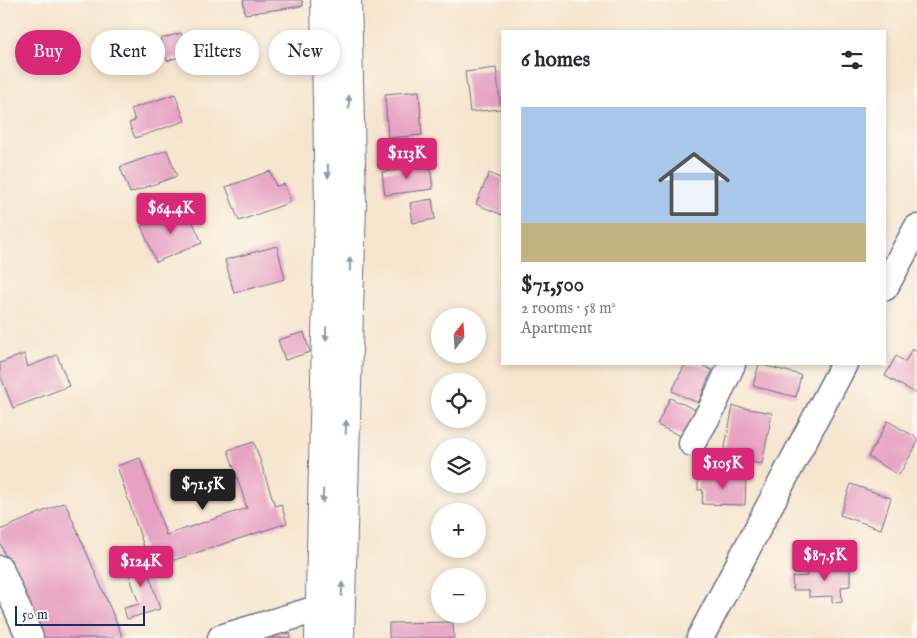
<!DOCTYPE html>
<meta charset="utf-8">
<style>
body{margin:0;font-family:"IM FELL English",serif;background:#f2f2f3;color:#2b2b33;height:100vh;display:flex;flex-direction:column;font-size:19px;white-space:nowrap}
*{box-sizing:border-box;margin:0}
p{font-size:16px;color:#7c7c81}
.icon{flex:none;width:28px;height:28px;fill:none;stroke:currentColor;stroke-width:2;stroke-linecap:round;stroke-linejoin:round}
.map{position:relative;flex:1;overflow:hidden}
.sheet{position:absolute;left:501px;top:30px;width:385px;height:335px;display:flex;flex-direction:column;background:#fff;border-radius:0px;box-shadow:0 2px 8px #0003}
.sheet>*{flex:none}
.guide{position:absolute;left:15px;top:30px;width:411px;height:45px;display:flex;gap:10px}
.needle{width:32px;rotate:17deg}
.controls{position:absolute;left:431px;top:308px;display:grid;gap:10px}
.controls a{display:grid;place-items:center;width:55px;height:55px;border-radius:50%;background:#fff;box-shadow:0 2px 8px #0003;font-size:25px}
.scale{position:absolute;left:15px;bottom:12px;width:130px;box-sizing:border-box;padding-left:5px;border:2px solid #1b2f5e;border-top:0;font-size:14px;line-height:18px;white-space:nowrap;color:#1b2f5e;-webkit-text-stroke:4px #fbf7ec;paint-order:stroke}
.price{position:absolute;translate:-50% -42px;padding:0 11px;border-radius:5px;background:#db2777;color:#fff;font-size:16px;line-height:32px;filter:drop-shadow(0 1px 2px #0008)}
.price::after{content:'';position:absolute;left:50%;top:30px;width:15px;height:11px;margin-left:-8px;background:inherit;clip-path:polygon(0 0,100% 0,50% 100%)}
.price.current{background:#222;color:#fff}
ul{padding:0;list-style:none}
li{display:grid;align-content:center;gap:10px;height:265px;padding:0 20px}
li+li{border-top:1px solid #e1e1e2}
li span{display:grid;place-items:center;height:155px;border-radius:0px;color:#555}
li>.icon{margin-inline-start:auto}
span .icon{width:90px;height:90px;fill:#fffc;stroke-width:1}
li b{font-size:21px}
h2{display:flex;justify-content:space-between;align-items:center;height:60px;padding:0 20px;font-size:21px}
.pill{padding:0 18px;border-radius:22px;background:#fff;box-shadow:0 2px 8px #0003;font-size:18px;line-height:45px}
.pill.current{background:#db2777;color:#fff}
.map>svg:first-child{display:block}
</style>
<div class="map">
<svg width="917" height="638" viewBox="0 0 917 638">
<rect width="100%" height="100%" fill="#fbf7ec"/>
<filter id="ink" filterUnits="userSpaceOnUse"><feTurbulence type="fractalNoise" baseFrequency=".02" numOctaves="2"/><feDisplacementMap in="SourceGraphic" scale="10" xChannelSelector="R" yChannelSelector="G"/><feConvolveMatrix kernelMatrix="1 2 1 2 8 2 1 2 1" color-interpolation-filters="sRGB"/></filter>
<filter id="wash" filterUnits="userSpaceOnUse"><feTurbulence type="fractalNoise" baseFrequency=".0096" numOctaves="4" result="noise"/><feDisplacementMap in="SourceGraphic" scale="20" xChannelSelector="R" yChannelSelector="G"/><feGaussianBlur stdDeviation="1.12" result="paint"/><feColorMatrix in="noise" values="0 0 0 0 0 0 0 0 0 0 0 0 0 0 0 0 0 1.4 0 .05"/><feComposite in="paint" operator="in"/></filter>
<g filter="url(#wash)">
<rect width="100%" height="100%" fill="#f6e5ce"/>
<g id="blocks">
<!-- building -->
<g fill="#e7a2c3">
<path d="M243 0H302L303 6 245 14Z"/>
<path d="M181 33 188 54 167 61 160 39Z"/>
<path d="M496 68 501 109 470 112 465 72Z"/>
<path d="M419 91 422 135 388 138 385 94Z"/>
<path d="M175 94 185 121 135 138 129 123 135 121 131 109Z"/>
<path d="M167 150 177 176 130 193 120 167Z"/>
<path d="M430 166 433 189 385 195 382 172Z"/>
<path d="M270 171 276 186 284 184 291 202 239 221 226 187Z"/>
<path d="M489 173 502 179V215L476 204Z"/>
<path d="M432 199 435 219 413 223 410 203Z"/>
<path d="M187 208 202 243 156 262 141 226Z"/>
<path d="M277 246 285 279 234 293 225 260Z"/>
<path d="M304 332 310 352 285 360 278 340Z"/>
<path d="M912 349 917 352V394L885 376 896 356 905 362Z"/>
<path d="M24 354 28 367 57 355 69 386 13 408 0 375V363Z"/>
<path d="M685 364H698L712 370 698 403 672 391Z"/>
<path d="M759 364 801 375 796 397 753 386Z"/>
<path d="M670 398 696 410 683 437 657 425Z"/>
<path d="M733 406 772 413 762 464 723 457Z"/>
<path d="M888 421 917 438V444L899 475 868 457Z"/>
<path d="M254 442 275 506 281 504 287 523 156 566 146 553 117 466 140 458 166 535 247 508 228 450Z"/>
<path d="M698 476 746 478 745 505 702 504 703 490H698Z"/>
<path d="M851 484 891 498 881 529 840 515Z"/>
<path d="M65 502 123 638H39L0 543V530Z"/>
<path d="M143 554 160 609 127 619 124 608 139 604 124 560Z"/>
<path d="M850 565V586L841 587 842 602 832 603V596L809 597V590H793L792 577 807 576V571L815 570V567Z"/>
<path d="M453 622 454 638H389V623Z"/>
<path d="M263 631 291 634 290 638H250Z"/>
</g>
</g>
</g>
<g filter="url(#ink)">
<use href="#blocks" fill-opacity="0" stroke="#686f85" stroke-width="1"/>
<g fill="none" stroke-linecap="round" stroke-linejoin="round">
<defs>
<g id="minor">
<path d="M885 287 917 228"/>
<path d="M692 443 711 410 732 364"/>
<path d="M0 569 30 638"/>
<path d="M221 638 320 608"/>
<path d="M700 638 844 364"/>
</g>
<g id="major">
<path d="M319 638 329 205 325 0"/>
<path d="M340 638 352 203 347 0"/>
</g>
</defs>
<!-- minor casing -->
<use href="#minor" stroke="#686f85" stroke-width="29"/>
<!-- major casing -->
<use href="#major" stroke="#686f85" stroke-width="30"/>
<!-- minor -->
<use href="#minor" stroke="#fff" stroke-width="26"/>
<!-- major -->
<use href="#major" stroke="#fff" stroke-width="28"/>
</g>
<!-- one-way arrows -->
<defs><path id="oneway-solid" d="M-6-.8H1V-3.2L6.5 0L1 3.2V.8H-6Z" transform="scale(1.25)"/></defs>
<g fill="#8d97ae">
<use href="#oneway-solid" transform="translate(349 102) rotate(-91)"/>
<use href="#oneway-solid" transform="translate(328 171) rotate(89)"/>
<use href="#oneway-solid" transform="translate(350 264) rotate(-89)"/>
<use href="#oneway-solid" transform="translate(326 334) rotate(91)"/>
<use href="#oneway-solid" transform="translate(346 427) rotate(-88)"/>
<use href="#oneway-solid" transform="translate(323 496) rotate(92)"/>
<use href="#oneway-solid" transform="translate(342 589) rotate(-88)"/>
</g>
</g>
</svg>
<div class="controls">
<a><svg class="needle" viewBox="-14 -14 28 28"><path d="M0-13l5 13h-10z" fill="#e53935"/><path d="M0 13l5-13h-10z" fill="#7c7c81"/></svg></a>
<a><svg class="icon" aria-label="locate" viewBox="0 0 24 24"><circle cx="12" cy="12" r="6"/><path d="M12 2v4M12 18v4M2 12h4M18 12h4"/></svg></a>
<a><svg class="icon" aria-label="layers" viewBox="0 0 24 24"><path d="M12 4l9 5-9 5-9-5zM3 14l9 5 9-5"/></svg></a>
<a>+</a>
<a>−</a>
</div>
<div class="scale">50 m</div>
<b class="price" style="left:407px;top:180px">$113K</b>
<b class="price" style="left:171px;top:235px">$64.4K</b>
<b class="price" style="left:723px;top:490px">$105K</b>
<b class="price current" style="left:203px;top:511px">$71.5K</b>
<b class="price" style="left:825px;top:582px">$87.5K</b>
<b class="price" style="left:141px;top:588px">$124K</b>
<div class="guide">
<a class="pill current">Buy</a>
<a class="pill">Rent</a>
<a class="pill">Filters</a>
<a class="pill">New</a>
</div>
<section class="sheet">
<h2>6 homes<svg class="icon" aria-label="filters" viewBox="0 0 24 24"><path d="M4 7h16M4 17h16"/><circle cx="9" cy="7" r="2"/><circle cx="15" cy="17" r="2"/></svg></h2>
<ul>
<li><span style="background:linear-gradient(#a9c7e8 75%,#c2b280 0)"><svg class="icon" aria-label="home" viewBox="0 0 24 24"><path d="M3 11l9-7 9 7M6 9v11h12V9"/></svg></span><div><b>$71,500</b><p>2 rooms · 58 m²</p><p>Apartment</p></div></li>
</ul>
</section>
</div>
